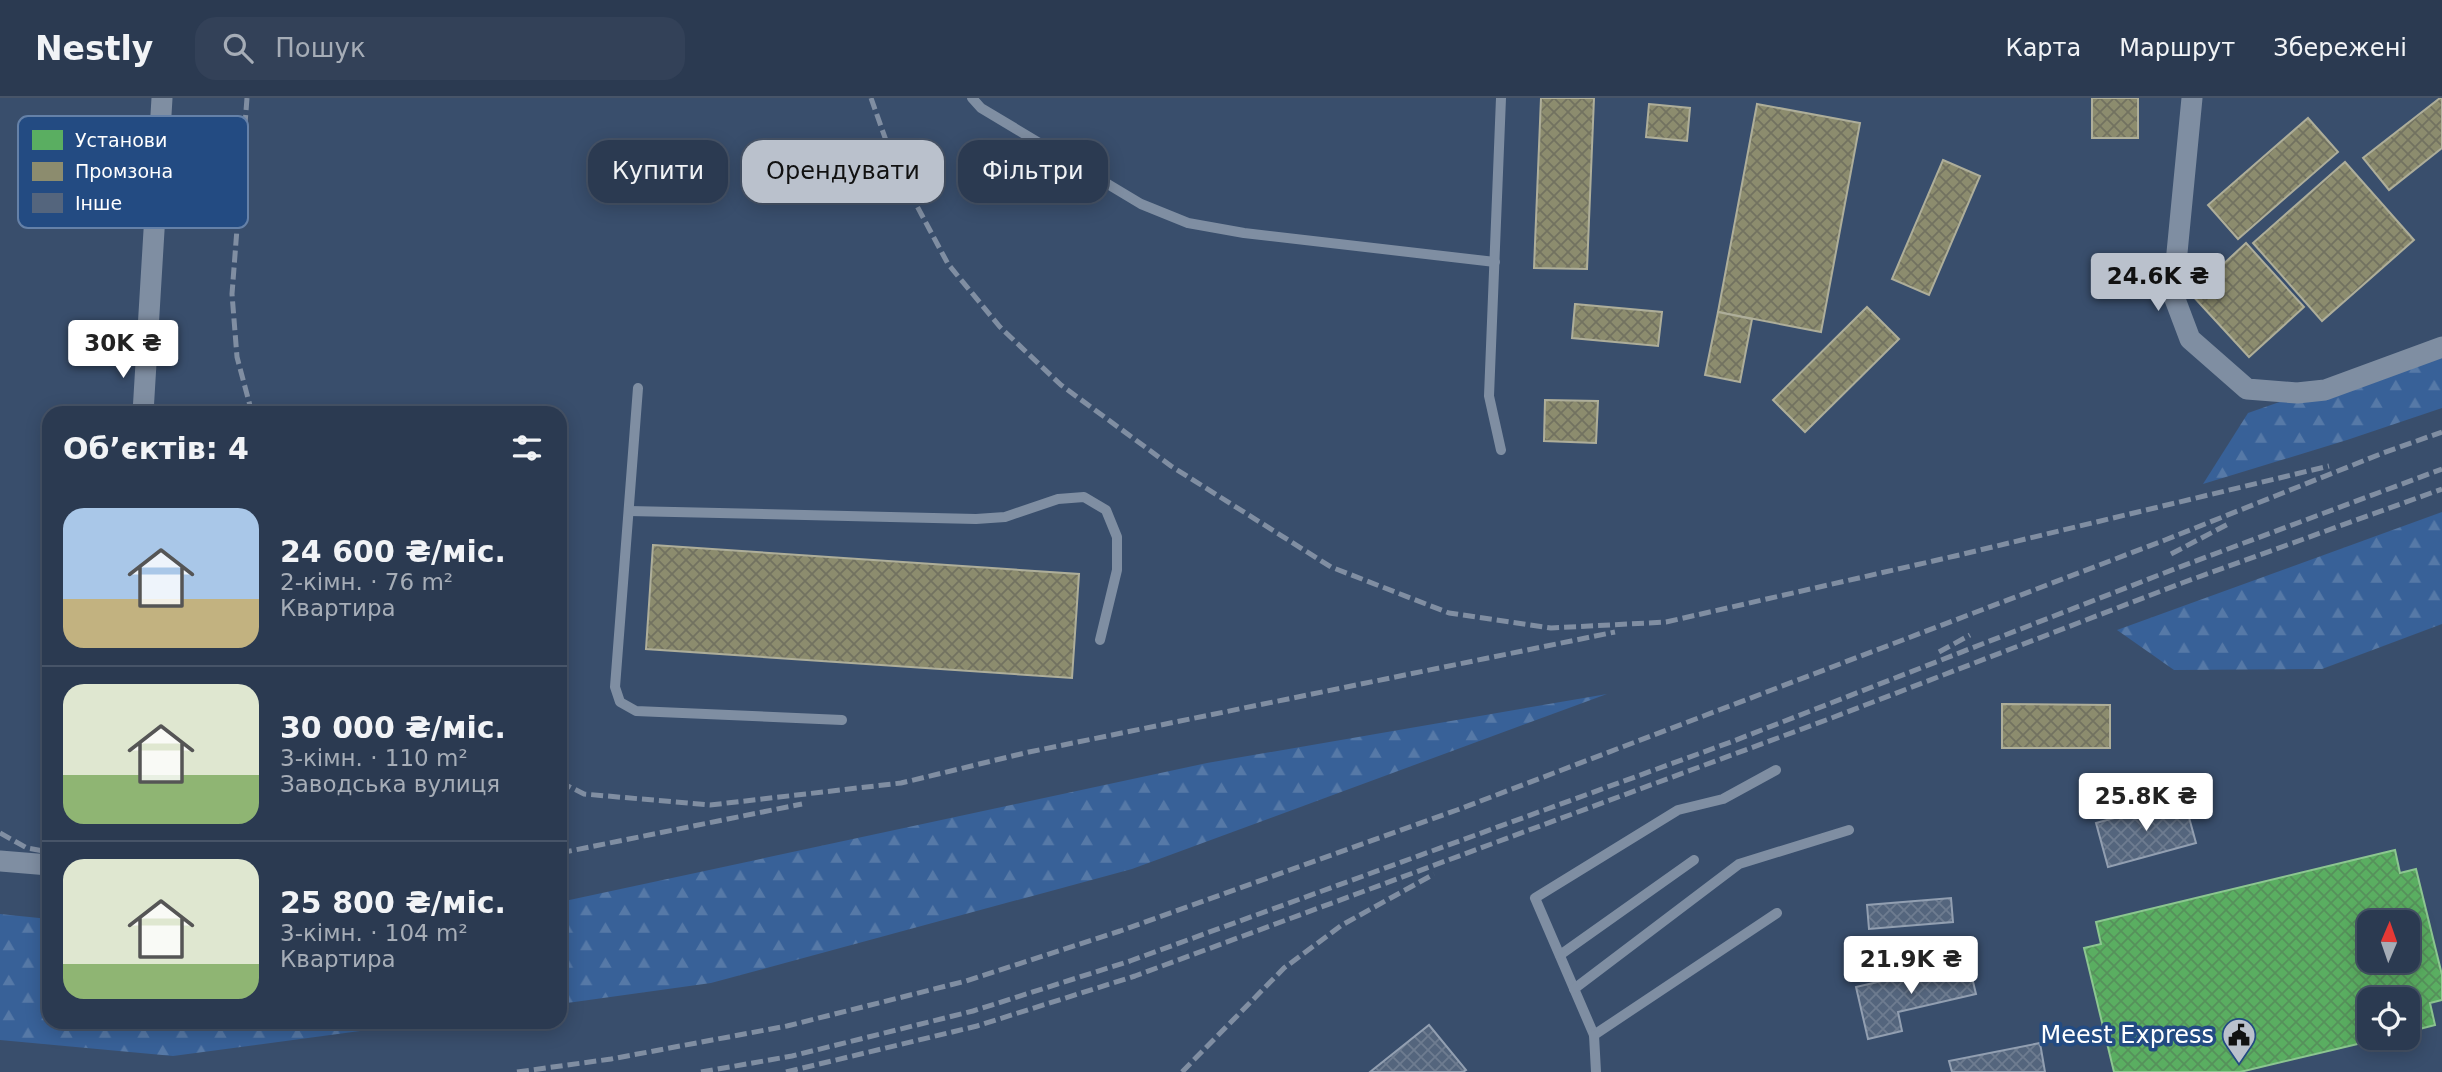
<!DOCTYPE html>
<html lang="uk">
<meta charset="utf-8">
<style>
body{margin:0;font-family:"DejaVu Sans",sans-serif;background:#334158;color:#f1f3f6;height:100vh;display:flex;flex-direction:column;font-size:26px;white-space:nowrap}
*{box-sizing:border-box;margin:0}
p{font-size:23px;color:#a6adb7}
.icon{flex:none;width:38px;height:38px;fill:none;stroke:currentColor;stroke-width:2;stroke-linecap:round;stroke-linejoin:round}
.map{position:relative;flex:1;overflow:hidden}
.panel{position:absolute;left:42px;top:308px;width:525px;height:623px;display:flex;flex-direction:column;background:#2b3a51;border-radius:21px;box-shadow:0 4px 18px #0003,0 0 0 2px #475468}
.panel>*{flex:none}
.banner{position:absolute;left:588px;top:42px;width:665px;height:63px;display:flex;gap:14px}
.needle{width:46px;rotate:2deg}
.fabs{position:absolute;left:2357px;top:812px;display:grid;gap:14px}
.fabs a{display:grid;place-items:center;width:63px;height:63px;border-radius:14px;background:#2b3a51;box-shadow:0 4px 18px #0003,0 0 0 2px #475468;font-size:35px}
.price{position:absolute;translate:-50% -60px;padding:0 16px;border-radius:7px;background:#fff;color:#222;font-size:23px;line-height:46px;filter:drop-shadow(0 2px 4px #0008)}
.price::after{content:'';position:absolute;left:50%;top:42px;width:21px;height:16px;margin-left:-10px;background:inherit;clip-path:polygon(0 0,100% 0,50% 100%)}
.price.selected{background:#bac1cc;color:#111}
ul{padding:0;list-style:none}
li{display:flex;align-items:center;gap:21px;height:175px;padding:0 21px}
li+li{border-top:2px solid #475468}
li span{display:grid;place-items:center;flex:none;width:196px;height:140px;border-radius:21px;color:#555}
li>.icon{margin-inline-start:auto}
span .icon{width:84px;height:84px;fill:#fffc;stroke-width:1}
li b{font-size:30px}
h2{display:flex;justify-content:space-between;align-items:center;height:84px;padding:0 21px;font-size:30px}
.tag{padding:0 24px;border-radius:21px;background:#2b3a51;box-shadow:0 4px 18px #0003,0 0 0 2px #475468;font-size:24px;line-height:63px}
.tag.selected{background:#bac1cc;color:#111}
header{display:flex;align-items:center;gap:42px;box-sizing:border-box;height:98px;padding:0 35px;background:#2b3a51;border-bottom:2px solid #475468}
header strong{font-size:33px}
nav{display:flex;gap:38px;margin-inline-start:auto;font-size:24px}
.search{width:490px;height:63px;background:#334158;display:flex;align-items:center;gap:18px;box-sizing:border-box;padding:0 24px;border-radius:21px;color:#a6adb7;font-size:26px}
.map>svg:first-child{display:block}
</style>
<header>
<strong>Nestly</strong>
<div class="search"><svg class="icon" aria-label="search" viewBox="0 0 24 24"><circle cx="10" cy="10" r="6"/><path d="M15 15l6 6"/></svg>Пошук</div>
<nav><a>Карта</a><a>Маршрут</a><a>Збережені</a></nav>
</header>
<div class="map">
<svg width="2442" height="974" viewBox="0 0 2442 974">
<defs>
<pattern id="forest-firs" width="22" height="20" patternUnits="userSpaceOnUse" patternTransform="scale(1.75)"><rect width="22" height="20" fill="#386198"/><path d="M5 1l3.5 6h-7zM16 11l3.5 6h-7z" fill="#5679a7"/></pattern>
<pattern id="public-cross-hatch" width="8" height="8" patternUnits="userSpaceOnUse" patternTransform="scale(1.75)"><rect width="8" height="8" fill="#5aae61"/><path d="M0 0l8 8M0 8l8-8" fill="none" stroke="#56915b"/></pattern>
<pattern id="industry-cross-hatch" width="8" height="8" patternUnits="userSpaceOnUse" patternTransform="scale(1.75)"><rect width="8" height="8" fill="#8c8c6e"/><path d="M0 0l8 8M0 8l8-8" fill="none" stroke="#727260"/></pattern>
<pattern id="building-cross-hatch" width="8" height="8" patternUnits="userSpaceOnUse" patternTransform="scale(1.75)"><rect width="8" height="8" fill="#54657d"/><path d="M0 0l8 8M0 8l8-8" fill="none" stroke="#6e7c90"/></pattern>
</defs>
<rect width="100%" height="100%" fill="#394e6c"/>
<!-- forest -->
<g fill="url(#forest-firs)">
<path d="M2442 247V310L2347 342 2203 386 2248 315Z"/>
<path d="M2442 414V526L2322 571 2174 572 2117 532Z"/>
<path d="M1607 596 1132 771 711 885 560 906V804L1207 665Z"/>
<path d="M0 816 49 821V924H427L173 958 0 942Z"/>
</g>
<!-- public -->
<path fill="url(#public-cross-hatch)" stroke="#8cc690" stroke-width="2" fill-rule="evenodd" d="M2395 752 2400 775 2416 771 2442 877V902L2430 905 2435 927 2408 934V901H2370V940H2383L2240 974H2114L2084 850 2101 846 2096 824ZM2370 824H2408V863H2370Z"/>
<!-- industry -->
<g fill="url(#industry-cross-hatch)" stroke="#aeae9a" stroke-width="2">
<path d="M1541 0H1594L1587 171 1534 170Z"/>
<rect x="2092" y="0" width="46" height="40"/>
<path d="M2440 0H2442V50L2389 92 2363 60Z"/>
<path d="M1649 6 1690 10 1687 43 1646 39Z"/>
<path d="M1757 6 1860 25 1821 234 1718 214Z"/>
<path d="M2308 20 2338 54 2238 141 2208 107Z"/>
<path d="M1943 62 1980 78 1929 197 1892 181Z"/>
<path d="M2345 64 2414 142 2322 223 2253 145Z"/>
<path d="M2246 145 2304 209 2249 259 2191 196Z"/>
<path d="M1575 206 1662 214 1658 248 1572 240Z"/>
<path d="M1867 209 1899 241 1805 334 1773 302Z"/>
<path d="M1718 214 1752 221 1740 284 1705 277Z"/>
<path d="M1545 302 1598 303 1596 345 1544 343Z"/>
<path d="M653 447 1079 476 1072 580 646 551Z"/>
<path d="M2002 606 2110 607V650H2002Z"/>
</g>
<!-- building -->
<g fill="url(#building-cross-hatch)" stroke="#929fb1" stroke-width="2">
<path d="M2184 701 2196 745 2108 769 2096 725Z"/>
<path d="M1951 800 1953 824 1869 831 1867 807Z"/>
<path d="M1968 863 1976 896 1898 914 1902 933 1868 941 1856 889Z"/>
<path d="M1429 927 1466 972 1463 974H1370Z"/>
<path d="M2040 945 2045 974H1952L1949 963Z"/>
</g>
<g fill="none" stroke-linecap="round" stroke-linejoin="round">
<!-- service -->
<g stroke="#7f8ea2" stroke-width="10">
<path d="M972 0 981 10 1141 106 1188 125 1244 135 1495 164"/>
<path d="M638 290 615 589 620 604 636 613 842 622"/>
<path d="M1501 352 1489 298 1501 0"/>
<path d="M629 413 976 421 1005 419 1058 401 1084 399 1106 412 1117 439V472L1100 542"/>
<path d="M1776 672 1723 701 1678 712 1535 800 1594 937 1777 815"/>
<path d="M1560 857 1694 762"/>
<path d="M1574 891 1739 766 1849 732"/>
<path d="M1594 937 1596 974"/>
</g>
<!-- minor -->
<g stroke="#7f8ea2" stroke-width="21">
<path d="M2192 0 2173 196 2190 241 2247 291 2297 295 2325 292 2442 249"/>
<path d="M143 315 162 0"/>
<path d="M0 763 49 767"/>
</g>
<!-- rail -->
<g stroke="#808ea2" stroke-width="5" stroke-dasharray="12 5" stroke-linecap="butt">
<path d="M247 0 232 196 237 259 252 315"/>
<path d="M871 0 894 65 948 166 1000 229 1061 287 1171 368 1331 469 1449 515 1551 530 1666 524 1955 458 2329 368"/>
<path d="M2171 456 2230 425"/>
<path d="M1939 554 1970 537"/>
<path d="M560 684 584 696 710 707 901 685 1029 654 1615 534"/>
<path d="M0 735 27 750 49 754"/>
<path d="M560 755 802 706"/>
<path d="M517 974 611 961 787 928 966 883 1120 833 1457 712 2165 442 2383 355 2442 334"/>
<path d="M701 974 792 958 973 913 1130 863 1731 644 2177 470 2442 371"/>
<path d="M786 974 977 928 1135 878 1829 621 2182 485 2442 391"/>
<path d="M1182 974 1284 870 1342 827 1434 776"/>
</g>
</g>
<!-- icons -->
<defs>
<symbol id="civic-pin" viewBox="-11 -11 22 30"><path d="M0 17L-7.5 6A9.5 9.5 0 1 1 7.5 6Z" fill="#bac1cc" stroke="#234b82"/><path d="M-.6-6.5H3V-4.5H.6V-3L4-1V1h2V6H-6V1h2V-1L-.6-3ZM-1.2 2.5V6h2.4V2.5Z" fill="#111"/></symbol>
</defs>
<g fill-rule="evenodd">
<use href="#civic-pin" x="2220" y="918" width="38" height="52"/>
</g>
<g text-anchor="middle" stroke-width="7" stroke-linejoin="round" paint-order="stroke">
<!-- poi labels -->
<g font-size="24" fill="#fff" stroke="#234b82" text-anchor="end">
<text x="2214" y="945">Meest Express</text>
</g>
</g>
<!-- legend -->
<rect x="18" y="18" width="230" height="112" rx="10" fill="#234b82" stroke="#6581a8" stroke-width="2"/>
<rect x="32" y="32" width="31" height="20" fill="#5aae61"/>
<rect x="32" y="64" width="31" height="19" fill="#8c8c6e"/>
<rect x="32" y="95" width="31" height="20" fill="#54657d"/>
<g font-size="19" fill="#fff">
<text x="75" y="49">Установи</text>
<text x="75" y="80">Промзона</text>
<text x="75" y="112">Інше</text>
</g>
</svg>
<div class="fabs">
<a><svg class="needle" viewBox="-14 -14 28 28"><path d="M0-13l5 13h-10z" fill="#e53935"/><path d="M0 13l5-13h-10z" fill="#a6adb7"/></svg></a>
<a><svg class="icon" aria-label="locate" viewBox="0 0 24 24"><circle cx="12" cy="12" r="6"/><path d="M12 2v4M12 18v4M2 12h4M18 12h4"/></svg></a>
</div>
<b class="price selected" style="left:2158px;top:215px">24.6K ₴</b>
<b class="price" style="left:123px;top:282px">30K ₴</b>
<b class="price" style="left:2146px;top:735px">25.8K ₴</b>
<b class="price" style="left:1911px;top:898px">21.9K ₴</b>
<div class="banner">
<a class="tag">Купити</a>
<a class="tag selected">Орендувати</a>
<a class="tag">Фільтри</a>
</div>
<section class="panel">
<h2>Об’єктів: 4<svg class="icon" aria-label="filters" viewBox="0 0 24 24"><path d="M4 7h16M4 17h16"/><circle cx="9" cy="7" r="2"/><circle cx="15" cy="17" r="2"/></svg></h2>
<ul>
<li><span style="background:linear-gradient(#a9c7e8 65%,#c2b280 0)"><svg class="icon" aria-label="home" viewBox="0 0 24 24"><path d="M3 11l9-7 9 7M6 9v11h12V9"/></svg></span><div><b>24 600 ₴/міс.</b><p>2-кімн. · 76 m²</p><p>Квартира</p></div></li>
<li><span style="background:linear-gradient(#dfe7d0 65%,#8fb573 0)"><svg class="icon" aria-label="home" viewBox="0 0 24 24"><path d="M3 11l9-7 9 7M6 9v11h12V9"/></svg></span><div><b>30 000 ₴/міс.</b><p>3-кімн. · 110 m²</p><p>Заводська вулиця</p></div></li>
<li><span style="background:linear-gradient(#dfe7d0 75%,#8fb573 0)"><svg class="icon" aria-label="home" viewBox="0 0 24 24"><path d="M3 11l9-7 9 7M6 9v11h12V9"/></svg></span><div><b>25 800 ₴/міс.</b><p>3-кімн. · 104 m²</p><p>Квартира</p></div></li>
</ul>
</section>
</div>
